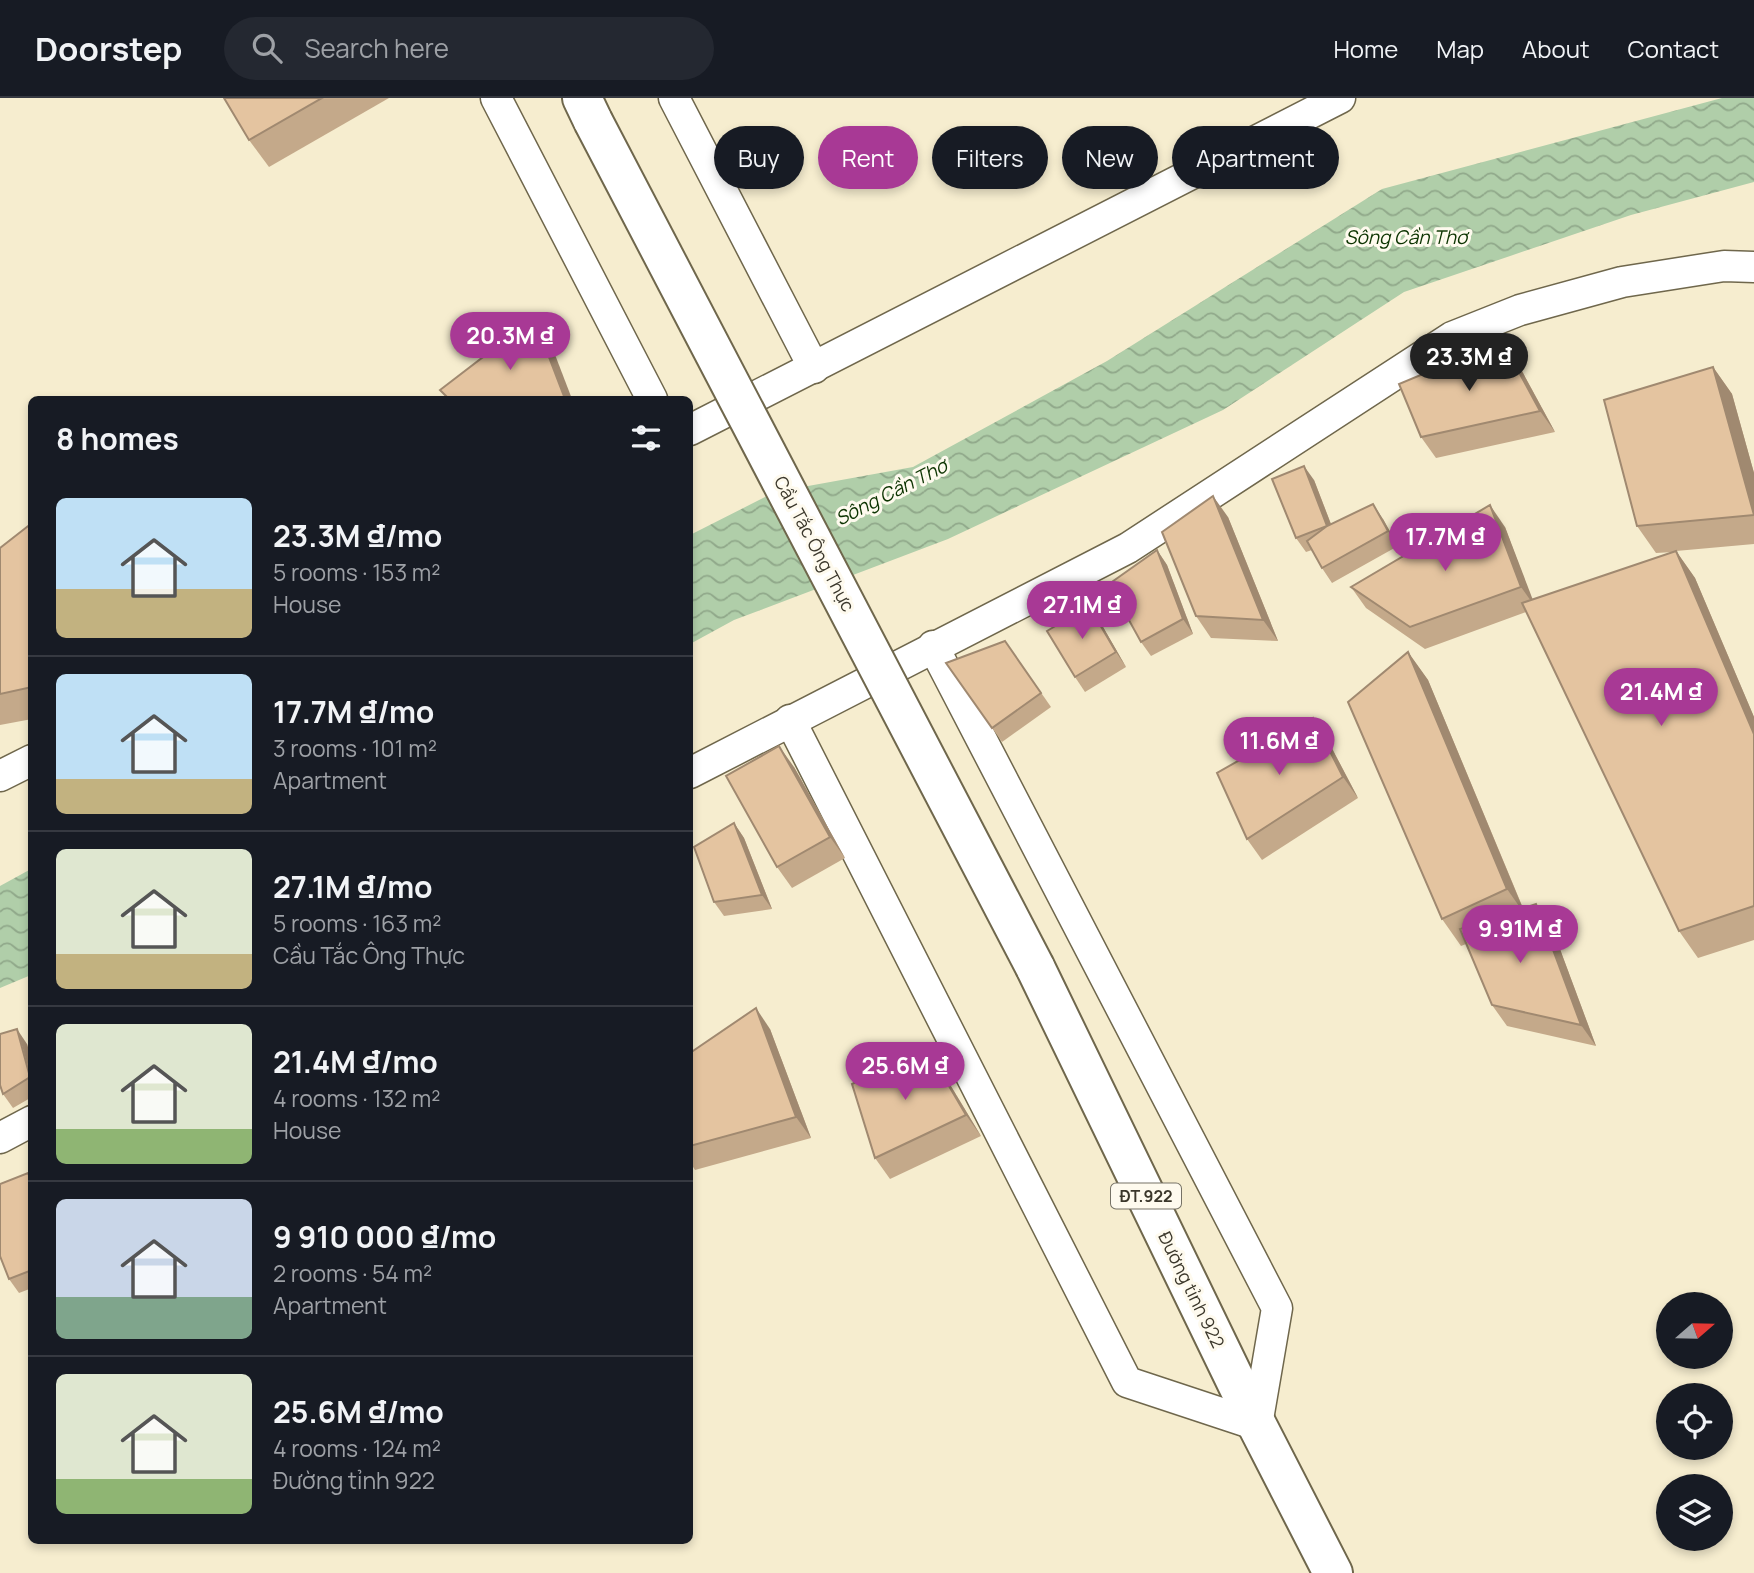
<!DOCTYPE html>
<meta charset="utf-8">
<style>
body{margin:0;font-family:Manrope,sans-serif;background:#242831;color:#f1f3f6;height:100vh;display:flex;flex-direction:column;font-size:26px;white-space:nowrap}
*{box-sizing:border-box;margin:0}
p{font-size:23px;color:#9ea1a6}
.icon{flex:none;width:38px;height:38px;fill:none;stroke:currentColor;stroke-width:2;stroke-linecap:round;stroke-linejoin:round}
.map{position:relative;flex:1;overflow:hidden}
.drawer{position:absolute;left:28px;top:298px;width:665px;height:1148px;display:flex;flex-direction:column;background:#171b24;border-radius:10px;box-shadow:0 4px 10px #0003}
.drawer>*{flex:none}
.top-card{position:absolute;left:714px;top:28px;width:665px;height:63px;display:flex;gap:14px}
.needle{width:46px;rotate:70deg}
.buttons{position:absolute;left:1656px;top:1194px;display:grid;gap:14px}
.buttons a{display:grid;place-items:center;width:77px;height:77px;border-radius:50%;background:#171b24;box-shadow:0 4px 10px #0003;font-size:35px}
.price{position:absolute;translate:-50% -60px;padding:0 16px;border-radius:24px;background:#a83995;color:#fff;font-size:23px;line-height:46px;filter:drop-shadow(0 2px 4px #0008)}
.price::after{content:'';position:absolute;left:50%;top:42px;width:21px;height:16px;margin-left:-10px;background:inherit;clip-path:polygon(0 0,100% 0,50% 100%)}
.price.active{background:#222;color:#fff}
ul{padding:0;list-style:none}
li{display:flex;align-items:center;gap:21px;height:175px;padding:0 28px}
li+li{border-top:2px solid #363941}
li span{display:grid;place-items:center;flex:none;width:196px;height:140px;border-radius:10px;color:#555}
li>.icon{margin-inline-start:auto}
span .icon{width:84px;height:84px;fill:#fffc;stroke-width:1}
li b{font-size:30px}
h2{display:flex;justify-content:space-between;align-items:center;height:84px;padding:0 28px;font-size:30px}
.tag{padding:0 24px;border-radius:32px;background:#171b24;box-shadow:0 4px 10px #0003;font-size:24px;line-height:63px}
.tag.active{background:#a83995;color:#fff}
header{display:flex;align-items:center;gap:42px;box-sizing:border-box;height:98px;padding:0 35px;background:#171b24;border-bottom:2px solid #363941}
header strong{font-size:33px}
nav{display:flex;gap:38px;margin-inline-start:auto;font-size:24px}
.search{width:490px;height:63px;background:#242831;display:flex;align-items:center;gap:18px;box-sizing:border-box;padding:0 24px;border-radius:38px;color:#9ea1a6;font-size:26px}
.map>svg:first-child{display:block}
</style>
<header>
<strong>Doorstep</strong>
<div class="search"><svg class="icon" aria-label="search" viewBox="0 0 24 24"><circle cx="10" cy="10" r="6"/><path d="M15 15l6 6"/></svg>Search here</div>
<nav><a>Home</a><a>Map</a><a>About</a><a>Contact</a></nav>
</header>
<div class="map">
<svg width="1754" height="1475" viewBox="0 0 1754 1475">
<defs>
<pattern id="water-waves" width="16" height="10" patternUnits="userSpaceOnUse" patternTransform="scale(1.75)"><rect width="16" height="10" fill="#b0cea9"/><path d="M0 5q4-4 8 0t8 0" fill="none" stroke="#90a88a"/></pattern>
</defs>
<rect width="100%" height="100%" fill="#f6edcf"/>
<!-- water -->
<g fill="url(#water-waves)">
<path d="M1722 0H1754V84L1631 117 1404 194 1223 312 948 441 734 522 690 546V437L775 394 913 369 1107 263 1382 91Z"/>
<path d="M31 771V877L0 890V788Z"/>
</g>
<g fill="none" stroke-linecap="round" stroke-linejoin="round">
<defs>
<g id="street">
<path d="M496 0 652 301"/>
<path d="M674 0 814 270"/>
<path d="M690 332 1340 0"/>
<path d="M790 622 1127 1284 1257 1327 1277 1210 933 548"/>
<path d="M690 675 1128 450 1452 239 1520 212 1622 184 1724 168 1754 169"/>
<path d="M0 678 32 662"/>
<path d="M0 1040 32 1023"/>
</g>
<g id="primary">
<path d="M582 0 593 23"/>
<path d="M1035 869 1257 1327 1333 1475"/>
</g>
</defs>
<!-- street casing -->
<use href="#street" stroke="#6f674c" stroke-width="33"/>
<!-- primary casing -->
<use href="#primary" stroke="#6f674c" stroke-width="42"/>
<!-- street -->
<use href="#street" stroke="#fff" stroke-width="30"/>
<!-- primary -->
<use href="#primary" stroke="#fff" stroke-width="38"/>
<defs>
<path id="primary-bridge" d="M593 23 1035 869"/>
</defs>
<!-- primary-bridge casing -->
<use href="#primary-bridge" stroke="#6f674c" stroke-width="42" stroke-linecap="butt"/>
<!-- primary-bridge -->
<use href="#primary-bridge" stroke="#fff" stroke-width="38"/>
</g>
<!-- wall -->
<g fill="#c4a98a">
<path d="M224 0H389L269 69 249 42Z"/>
<path d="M1517 264 1555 334 1436 360 1421 339Z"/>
<path d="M1713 269 1732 296 1754 375V446L1676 453 1695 480 1754 619V842L1698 860 1679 833 1526 514 1425 551 1366 510 1351 489 1505 429 1532 502 1673 454 1656 455 1637 428Z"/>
<path d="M1314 382 1331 426 1383 421 1398 448 1332 485 1322 470 1312 452 1306 454 1296 440Z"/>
<path d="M1228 419 1278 543 1211 540 1196 518Z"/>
<path d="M32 425V621L0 627V450Z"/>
<path d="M1157 452 1167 467 1193 536 1151 558 1141 544Z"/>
<path d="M1099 522 1126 569 1085 594 1075 579Z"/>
<path d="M1005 543 1051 609 1002 644 946 565Z"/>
<path d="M1408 554 1428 582 1523 810 1551 827 1596 948 1507 928 1492 907 1466 846 1461 848 1442 821Z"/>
<path d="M1313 620 1327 641 1358 700 1262 762 1247 741Z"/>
<path d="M794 669 845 760 792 790 777 769Z"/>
<path d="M734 725 744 740 772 811 724 818 714 804Z"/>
<path d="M770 931 811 1040 695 1072 690 1064V955Z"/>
<path d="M27 946 32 963V999L13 1010 3 996Z"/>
<path d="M926 949 940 970 981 1038 890 1081 875 1060Z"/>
<path d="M32 1080V1190L19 1195 9 1181Z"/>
</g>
<!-- shaded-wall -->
<g fill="#a08970">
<path d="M534 220 549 241 572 301H565Z"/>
<path d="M1502 243 1517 264 1555 334 1540 313Z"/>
<path d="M1713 269 1732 296 1754 375V417Z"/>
<path d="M1304 368 1314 382 1337 442 1327 428Z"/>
<path d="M1213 398 1228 419 1278 543 1263 522Z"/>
<path d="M1373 406 1383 421 1398 448 1388 433Z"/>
<path d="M1490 407 1505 429 1536 510 1521 489Z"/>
<path d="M1157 452 1167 467 1193 536 1183 521Z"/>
<path d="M1676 453 1695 480 1754 619V636Z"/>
<path d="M1089 508 1099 522 1126 569 1116 554Z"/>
<path d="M1408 554 1428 582 1526 818 1507 791Z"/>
<path d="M1313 620 1327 641 1358 700 1343 679Z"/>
<path d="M779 648 794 669 845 760 830 739Z"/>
<path d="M734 725 744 740 772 811 762 797Z"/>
<path d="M1536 806 1551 827 1596 948 1581 927Z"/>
<path d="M756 910 770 931 811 1040 796 1019Z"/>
<path d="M17 931 27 946 32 963V981Z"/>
<path d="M926 949 940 970 981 1038 966 1017Z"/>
</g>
<!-- building -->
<g fill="#e4c4a0" stroke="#a08970" stroke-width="2">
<path d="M224 0H322L249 42Z"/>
<path d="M534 220 565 301H449L440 292Z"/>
<path d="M1502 243 1540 313 1421 339 1399 286Z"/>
<path d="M1713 269 1754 417 1637 428 1604 302Z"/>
<path d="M1304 368 1327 428 1296 440 1272 381Z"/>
<path d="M1213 398 1263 522 1196 518 1162 434Z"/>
<path d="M1373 406 1388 433 1322 470 1307 443 1327 428Z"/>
<path d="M1490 407 1521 489 1410 529 1351 489Z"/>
<path d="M32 425V589L0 596V450Z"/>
<path d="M1157 452 1183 521 1141 544 1109 486Z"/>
<path d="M1676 453 1754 636V808L1679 833 1522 505Z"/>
<path d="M1089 508 1116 554 1075 579 1047 533Z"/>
<path d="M1005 543 1041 595 992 630 946 565Z"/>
<path d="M1408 554 1507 791 1442 821 1348 604Z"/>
<path d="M1313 620 1343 679 1247 741 1217 675Z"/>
<path d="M779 648 830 739 777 769 726 678Z"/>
<path d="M734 725 762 797 714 804 694 749Z"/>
<path d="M1536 806 1581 927 1492 907 1460 831Z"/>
<path d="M756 910 796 1019 690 1048V955Z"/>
<path d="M17 931 30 979 3 996 0 987V936Z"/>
<path d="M926 949 966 1017 875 1060 852 986Z"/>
<path d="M28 1075 32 1084V1172L9 1181 0 1158V1086Z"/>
</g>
<g text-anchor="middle" stroke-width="6" stroke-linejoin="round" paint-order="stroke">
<!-- shield labels -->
<rect fill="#fefaee" stroke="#767266" stroke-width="2" x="1111" y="1085.5" width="70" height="25" rx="5"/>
<g font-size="16" font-weight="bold" fill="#3b372b">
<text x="1146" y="1104">ĐT.922</text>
</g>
<!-- street labels -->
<g font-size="18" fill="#3b372b" stroke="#fefaee">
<text transform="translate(814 446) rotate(62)" y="6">Cầu Tắc Ông Thực</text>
<text transform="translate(1191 1192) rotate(64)" y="6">Đường tỉnh 922</text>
</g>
<!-- water labels -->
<g font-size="19" font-style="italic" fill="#0c3401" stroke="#fefaee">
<text x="1406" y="146">Sông Cần Thơ</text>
<text transform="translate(891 394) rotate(-27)" y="7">Sông Cần Thơ</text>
</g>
</g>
</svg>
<div class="buttons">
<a><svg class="needle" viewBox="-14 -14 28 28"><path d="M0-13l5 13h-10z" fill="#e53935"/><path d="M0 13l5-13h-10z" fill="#9ea1a6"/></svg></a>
<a><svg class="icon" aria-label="locate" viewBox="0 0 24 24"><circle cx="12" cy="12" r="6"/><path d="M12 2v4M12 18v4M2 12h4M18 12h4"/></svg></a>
<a><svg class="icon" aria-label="layers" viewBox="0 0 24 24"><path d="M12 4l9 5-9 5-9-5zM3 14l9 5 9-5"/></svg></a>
</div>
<b class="price" style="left:510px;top:274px">20.3M ₫</b>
<b class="price active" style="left:1469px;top:295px">23.3M ₫</b>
<b class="price" style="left:1445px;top:475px">17.7M ₫</b>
<b class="price" style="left:1082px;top:543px">27.1M ₫</b>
<b class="price" style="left:1661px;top:630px">21.4M ₫</b>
<b class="price" style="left:1279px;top:679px">11.6M ₫</b>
<b class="price" style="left:1520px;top:867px">9.91M ₫</b>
<b class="price" style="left:905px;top:1004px">25.6M ₫</b>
<div class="top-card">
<a class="tag">Buy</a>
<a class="tag active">Rent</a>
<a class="tag">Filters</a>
<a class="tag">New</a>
<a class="tag">Apartment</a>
</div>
<section class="drawer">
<h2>8 homes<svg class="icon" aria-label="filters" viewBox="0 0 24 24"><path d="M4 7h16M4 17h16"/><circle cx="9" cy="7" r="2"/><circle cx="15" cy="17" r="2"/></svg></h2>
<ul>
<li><span style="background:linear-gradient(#bfe0f5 65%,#c2b280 0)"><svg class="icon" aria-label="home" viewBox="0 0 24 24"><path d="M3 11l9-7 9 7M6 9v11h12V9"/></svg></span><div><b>23.3M ₫/mo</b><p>5 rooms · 153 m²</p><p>House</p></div></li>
<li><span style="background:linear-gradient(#bfe0f5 75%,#c2b280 0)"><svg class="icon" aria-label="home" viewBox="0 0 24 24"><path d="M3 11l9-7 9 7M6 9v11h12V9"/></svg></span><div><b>17.7M ₫/mo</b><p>3 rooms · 101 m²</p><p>Apartment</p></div></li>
<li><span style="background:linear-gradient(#dfe7d0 75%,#c2b280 0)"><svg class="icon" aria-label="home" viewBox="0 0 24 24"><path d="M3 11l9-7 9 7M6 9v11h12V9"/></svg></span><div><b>27.1M ₫/mo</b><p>5 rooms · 163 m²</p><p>Cầu Tắc Ông Thực</p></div></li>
<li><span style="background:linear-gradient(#dfe7d0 75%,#8fb573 0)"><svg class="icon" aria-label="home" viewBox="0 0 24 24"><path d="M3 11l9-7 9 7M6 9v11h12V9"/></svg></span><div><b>21.4M ₫/mo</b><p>4 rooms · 132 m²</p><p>House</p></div></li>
<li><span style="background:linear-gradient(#c9d6e8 70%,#7fa58c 0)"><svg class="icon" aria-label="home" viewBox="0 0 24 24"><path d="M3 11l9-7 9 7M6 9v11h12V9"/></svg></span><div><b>9 910 000 ₫/mo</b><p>2 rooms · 54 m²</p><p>Apartment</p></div></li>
<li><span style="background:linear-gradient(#dfe7d0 75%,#8fb573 0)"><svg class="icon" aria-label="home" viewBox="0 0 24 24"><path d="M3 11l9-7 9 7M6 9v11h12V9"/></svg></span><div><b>25.6M ₫/mo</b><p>4 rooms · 124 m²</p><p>Đường tỉnh 922</p></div></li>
</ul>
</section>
</div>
